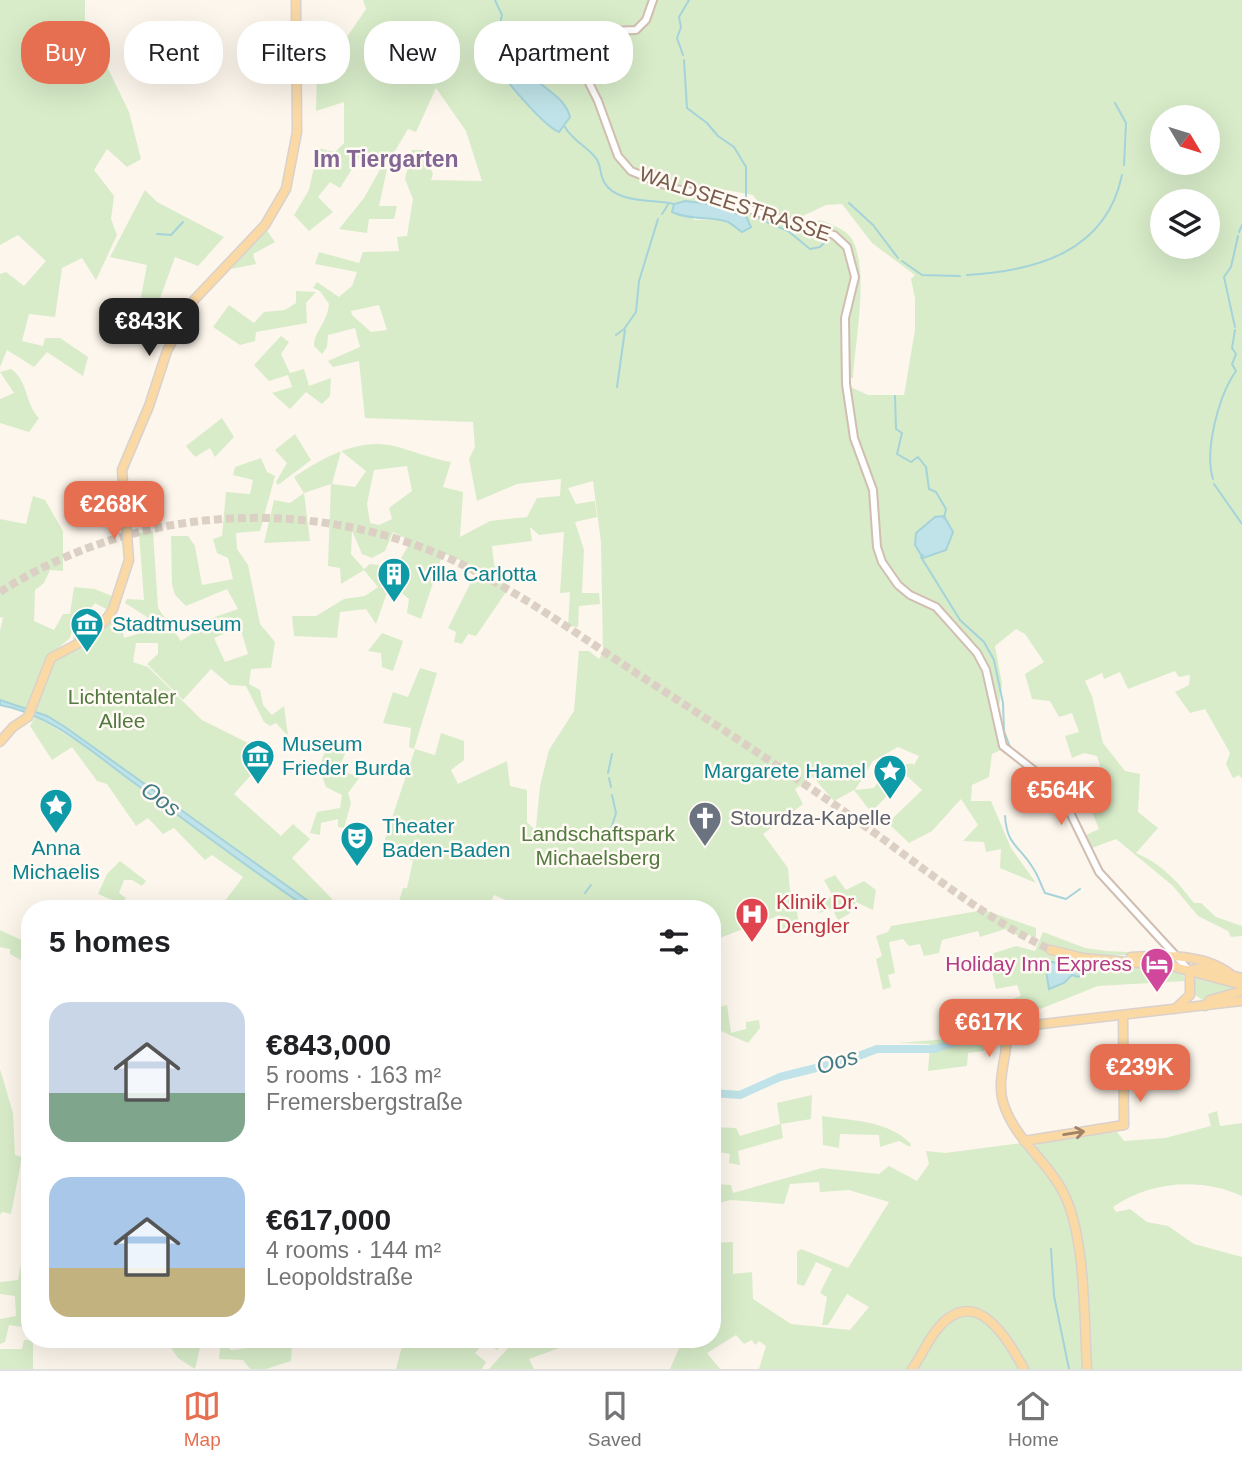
<!DOCTYPE html>
<meta charset="utf-8">
<style>
body{margin:0;font-family:Helvetica,sans-serif;background:#f2f2f2;color:#202124;height:100vh;display:flex;flex-direction:column;font-size:26px;white-space:nowrap}
*{box-sizing:border-box;margin:0}
p{font-size:23px;color:#757577}
.icon{flex:none;width:38px;height:38px;fill:none;stroke:currentColor;stroke-width:2;stroke-linecap:round;stroke-linejoin:round}
.map{position:relative;flex:1;overflow:hidden}
.drawer{position:absolute;left:21px;top:900px;width:700px;height:448px;display:flex;flex-direction:column;background:#fff;border-radius:28px;box-shadow:0 7px 28px #0002}
.drawer>*{flex:none}
.top-card{position:absolute;left:21px;top:21px;width:700px;height:63px;display:flex;gap:14px}
.needle{width:46px;rotate:128deg}
.controls{position:absolute;left:1150px;top:105px;display:grid;gap:14px}
.controls a{display:grid;place-items:center;width:70px;height:70px;border-radius:50%;background:#fff;box-shadow:0 7px 28px #0002;font-size:35px}
.price{position:absolute;translate:-50% -60px;padding:0 16px;border-radius:14px;background:#e76f51;color:#fff;font-size:23px;line-height:46px;filter:drop-shadow(0 2px 4px #0008)}
.price::after{content:'';position:absolute;left:50%;top:42px;width:21px;height:16px;margin-left:-10px;background:inherit;clip-path:polygon(0 0,100% 0,50% 100%)}
.price.active{background:#222;color:#fff}
ul{padding:0;list-style:none}
li{display:flex;align-items:center;gap:21px;height:175px;padding:0 28px}
li span{display:grid;place-items:center;flex:none;width:196px;height:140px;border-radius:21px;color:#555}
li>.icon{margin-inline-start:auto}
span .icon{width:84px;height:84px;fill:#fffc;stroke-width:1}
li b{font-size:30px}
h2{display:flex;justify-content:space-between;align-items:center;height:84px;padding:0 28px;font-size:30px}
.chip{padding:0 24px;border-radius:28px;background:#fff;box-shadow:0 7px 28px #0002;font-size:24px;line-height:63px}
.chip.active{background:#e76f51;color:#fff}
.dock{display:flex;justify-content:space-around;align-items:center;height:98px;border-top:2px solid #e0e0e0;background:#fff;font-size:19px;color:#757577}
.dock a{display:grid;justify-items:center;gap:4px}
.dock .active{color:#e76f51}
.map>svg:first-child{display:block}
</style>
<div class="map">
<svg width="1242" height="1369" viewBox="0 0 1242 1369">
<rect width="100%" height="100%" fill="#fdf6ec"/>
<!-- green -->
<g fill="#d8ecc9" fill-rule="evenodd">
<path d="M0 0H85V21L129 112 141 159 127 167 107 149 94 170 114 196 111 219 117 235 96 280 82 258 62 268 55 317 29 314 22 341 43 346 45 338H60L88 357 83 376 47 352 34 367 7 350 0 367V274L6 272 24 286 46 261 18 235 0 245Z"/>
<path d="M363 0H1242V779L1239 775 1233 778 1226 764 1230 753 1205 709 1190 713 1175 692 1189 685 1190 675 1179 677 1175 671 1128 689 1120 672 1104 679 1102 673 1085 681 1092 696 1103 743 1125 771 1140 774 1138 812 1158 828 1136 853C1162 864 1177 881 1194 903H1201L1216 917 1242 926V936L1231 937 1228 931 1198 916 1173 886 1116 839 1092 848 1086 835 1099 829 1081 785 1103 776 1097 756 1084 753 1072 758 1065 736 1079 732 1072 713 1059 717 1050 701 1032 699 1025 674 1044 662 1025 634 1016 629 995 646 1002 684 996 731 1003 749 992 754 989 777 972 785 971 801H991L1011 848 1036 883 1000 868 1001 849 986 852 984 842 963 841 978 825 961 799 932 831 909 843 888 823 922 790 907 776 871 812 854 790 834 801 813 777 795 789 803 804 763 834 788 868 790 890 800 909 797 912 800 929H782L780 915 712 941V908H525L494 895 488 908H397L403 888H407L413 861 384 847 385 839 415 749 435 755 441 733 464 741V760L451 770 458 784 507 761 510 786 527 790V822L534 829 536 827 540 786 549 750 574 711 579 651H589L599 659 603 652 601 542 593 481 568 488 576 504 595 501 597 517 575 522 584 550 582 593H599L600 604 579 606 578 627 568 626 570 592 560 593 564 532 539 535 530 527 532 541 492 546 494 564 506 592 476 636 468 634 462 644 454 642 456 632 448 628 478 568 443 553 421 619 407 613 409 599 390 584 376 624 366 609 340 612 337 638 294 636 292 616H316L344 599 365 596 378 587 364 570 341 584 340 568 328 566 331 484 304 493 310 541 264 543 274 500 290 503 304 493 294 477C324 457 361 436 398 447 416 452 432 459 451 462L443 487 463 492 460 537 490 521 527 517 537 498 560 496 561 479 517 484 477 501 469 459 475 447 473 422 365 418 359 361 333 367 328 361 360 347 355 328 328 335 327 347 322 354 314 346C314 331 327 324 329 304L320 291 313 288 317 282 339 297 352 286 357 272 315 264 319 252 359 263 363 252 399 251 397 237 407 236 413 199 405 179 412 150H423L433 174 431 180 482 181 466 131 436 88 416 132 408 129 386 166 364 150 340 188 330 182 318 197 333 212 309 231 294 215 309 190 318 148 335 152 344 143V102L316 111 317 67 329 65 328 41 345 40 366 9ZM498 33C518 38 517 59 528 72 541 88 565 96 570 117L541 116 527 103ZM1162 117H1208V163H1162ZM704 186 753 195 762 207 794 220 826 205 842 204 872 243 915 275 911 279 915 298V330L904 395H868L842 383 840 317 851 278 841 245 829 237 794 229 720 200 700 197ZM685 201 733 211 737 214 734 227C722 217 708 220 694 220L676 203ZM1162 201H1208V247H1162ZM379 305 387 330 371 332 352 315 351 311ZM341 451 366 471 355 487 332 484ZM407 466 412 491 389 508 392 519 379 525 370 523 367 504 374 470ZM352 531 362 554 372 558 385 551 393 532 411 541 396 567 370 564 364 569 351 554ZM898 747 919 756 913 767 914 764C898 762 882 776 874 788L855 790 873 761Z"/>
<path d="M382 166 387 169 379 206H397L394 219H369L367 233 339 229 364 198Z"/>
<path d="M145 190 157 202 224 237 198 266 175 257 153 318 138 312 147 265 110 257Z"/>
<path d="M821 220C832 225 848 230 853 241 869 273 855 341 853 378H848L849 318 859 275 849 246 841 236 807 224Z"/>
<path d="M266 229 275 242 253 254 256 264 231 269Z"/>
<path d="M296 291 316 292 306 303 307 323 256 332 255 341 240 345 213 327 229 305 254 323 264 312 285 310 296 303Z"/>
<path d="M281 336 289 342 281 354 290 373 304 369 309 386 331 378 330 396 322 404 306 392 290 409 272 393 292 387 288 375 269 381 254 365Z"/>
<path d="M11 369C28 380 25 404 39 418L29 432 0 423V399L14 393 0 372Z"/>
<path d="M222 418 234 437 215 457 210 448 195 457 186 446Z"/>
<path d="M295 434 311 460 278 485 276 482 287 463 275 450Z"/>
<path d="M261 458 267 472 275 476 260 531 236 533 237 549 248 565 260 624 275 642 271 668 251 669 249 684 260 690 263 705 272 715 284 706 288 736 276 723 270 726 264 722 246 686 230 685 211 669 183 700 147 664 158 654V643H136L133 662 148 667 202 720 260 749 255 761 260 765 234 794 281 836 293 824 310 839 292 858 341 908H318L298 895 295 900 307 908H225L222 905 243 877 212 855 205 860 174 828 163 834 148 818 136 826 107 784 97 781 72 747 52 760 30 726 35 716 78 742 228 853 231 849 47 716 0 700V631L3 618 0 617V519L26 524 33 496 45 500 63 531V571L50 570 44 583 35 590 34 621 54 630 63 614H70L74 587 95 589 114 597 108 610 95 603 85 615 95 627 76 643 73 639 80 616 76 615 70 638 54 652 71 649 108 617 122 629 124 638 144 632 147 617 125 603 127 599 144 600 139 533 153 531 158 608 181 641 196 631 197 623 238 609 227 589 186 606 175 595 172 584 171 536H188L195 546 202 585 233 579 228 558 217 553 213 539 222 536 226 492 250 494 253 480 233 475 235 467ZM240 627 248 654 225 662 214 638Z"/>
<path d="M382 633 403 641 393 671 382 667 381 653 368 651Z"/>
<path d="M420 668 437 673 414 749 409 747 411 728 383 723 393 692 408 697Z"/>
<path d="M329 741 349 745 338 770 360 777 348 793 351 803 344 828 338 827V819L321 823 320 835 310 833 317 812 340 808 342 795 326 787 319 768Z"/>
<path d="M120 861 146 881 142 886 132 880H124L119 893 126 898 121 904 98 894 107 874Z"/>
<path d="M835 875 846 890 864 881 876 890 873 910 856 902 849 914 838 920 832 908 820 913 812 906 833 896 824 880Z"/>
<path d="M984 910 1036 928V938L1022 932 1019 936 1005 929 980 937 978 931 942 940 939 953 924 956 920 944 909 946 903 939 889 942 895 973 888 975 891 987 883 990 876 959 882 956 876 936 888 932 891 926Z"/>
<path d="M0 930 30 944V965L10 954V949L0 947Z"/>
<path d="M1043 932 1085 948 1106 951 1150 953 1161 950 1163 954 1094 956 1050 953 1183 972 1185 981 1098 986 1005 1023 1000 1019 998 1004 1021 996 1017 985 996 989 988 955 1016 946 1035 951Z"/>
<path d="M1195 974 1241 988 1202 1000 1195 995Z"/>
<path d="M727 1005 731 1033 746 1029V1022L759 1020 760 1028 748 1043 712 1027V1009Z"/>
<path d="M984 1036V1051L968 1053 967 1066 928 1071 930 1044 898 1043Z"/>
<path d="M0 1069 13 1113 15 1155 22 1157 11 1214 2 1212 0 1215Z"/>
<path d="M812 1095 811 1119 781 1124 783 1138 738 1151 740 1165 729 1163 730 1154 712 1151V1127L736 1128 740 1136 780 1124 777 1103Z"/>
<path d="M1217 1111 1220 1126 1242 1123V1196C1202 1177 1149 1181 1113 1207L1116 1212 1130 1209 1147 1222 1168 1226 1194 1244 1242 1257V1369H759L766 1346 759 1341 755 1345 752 1340 744 1344 736 1335 707 1353 720 1369H670L683 1339H712V1243L733 1242V1274L752 1272 753 1299 791 1324 850 1330 869 1307 847 1294 828 1325H822L827 1297 820 1293 832 1269 816 1262 804 1286 797 1284V1252L801 1249 848 1268 889 1202 849 1190 820 1192 819 1182 790 1184 784 1204 730 1200 712 1205V1184L731 1185 733 1193 822 1168 879 1174 889 1166 917 1181 929 1164 926 1151 945 1153 1022 1143 1072 1206 1036 1146 1040 1141 1117 1132 1124 1141 1165 1138 1211 1126 1208 1114Z"/>
<path d="M822 1116C853 1121 888 1120 911 1144L910 1147 899 1141 880 1147 879 1135 840 1134 839 1148 823 1145Z"/>
<path d="M27 1233H30L28 1328 9 1325 5 1342 0 1344V1319L16 1316 15 1296 0 1294V1282L18 1280Z"/>
<path d="M165 1339H202L195 1369 178 1358Z"/>
<path d="M209 1339H229L230 1350C252 1348 270 1343 292 1345L291 1361 266 1369H250L243 1360 219 1359 220 1348 206 1344Z"/>
<path d="M404 1339H507L497 1350 485 1342 475 1353 486 1362 482 1369H396Z"/>
<path d="M516 1339H584L529 1359 534 1369H489Z"/>
<path d="M24 1340H33V1369H0V1349H22Z"/>
</g>
<!-- water -->
<g fill="#bfe3e8" stroke="#a5d3da" stroke-width="2">
<path d="M498 33C518 37 517 59 528 72 541 88 565 96 570 117L559 132C544 126 493 69 490 52 488 46 491 41 493 36Z"/>
<path d="M685 201 718 205 737 214H745L751 227 742 232C737 229 732 224 728 222 714 216 690 221 672 212L674 204Z"/>
<path d="M944 516 953 532 946 550 923 558 915 545 916 533 935 517Z"/>
<path d="M0 700 47 716 65 727 318 908H308C248 868 192 825 133 782 93 753 51 714 0 705Z"/>
<path d="M1047 961 1068 965 1072 970 1080 962 1096 968 1078 977 1072 975 1064 983 1049 989 1045 965Z"/>
</g>
<g fill="none" stroke-linecap="round" stroke-linejoin="round">
<!-- stream -->
<g stroke="#a5d3da" stroke-width="2">
<path d="M495 0 502 15 498 33"/>
<path d="M683 55 677 38 681 27 679 17 689 0"/>
<path d="M684 60 687 108 707 123 718 136 734 147 746 167V200"/>
<path d="M1115 103 1126 123 1124 165"/>
<path d="M565 127C573 141 585 145 595 157 602 165 599 173 604 182 616 204 654 199 674 204"/>
<path d="M849 203 873 225 898 258"/>
<path d="M662 214 669 203"/>
<path d="M759 219 788 231 810 249 820 247 831 236"/>
<path d="M1239 232 1242 225"/>
<path d="M157 234 171 235 183 222"/>
<path d="M902 261 922 275 960 276"/>
<path d="M967 275C1036 271 1106 252 1122 175"/>
<path d="M1235 327 1224 277 1231 267 1238 236"/>
<path d="M616 335 624 329 636 312 639 281 658 219"/>
<path d="M617 387 625 330"/>
<path d="M895 396 896 429 902 433 897 454 911 462 918 457 926 467 929 489 936 492 946 509 944 518"/>
<path d="M1213 479C1204 450 1219 395 1236 371L1232 364 1236 354 1232 348 1235 330"/>
<path d="M1214 484 1242 524"/>
<path d="M923 555 921 557 960 620 984 642 994 660 1003 703 1004 731 1010 747"/>
<path d="M608 773 612 754"/>
<path d="M609 778 611 787"/>
<path d="M1005 816C1007 846 1019 845 1033 868 1038 875 1041 885 1045 893L1066 899 1080 889"/>
<path d="M611 829 616 813 612 795"/>
<path d="M605 842 610 833"/>
<path d="M585 893 591 885"/>
<path d="M578 908 580 901"/>
<path d="M1051 1249 1054 1296 1069 1369"/>
</g>
<!-- river -->
<path stroke="#bfe3e8" stroke-width="8" d="M712 1093 740 1095 780 1077 848 1060 877 1049H935L964 1039"/>
<!-- major-tunnel -->
<path stroke="#dcd0c4" stroke-width="8" stroke-dasharray="8 4" stroke-linecap="butt" d="M0 592C135 505 311 494 457 562 521 593 580 636 639 675 718 726 796 777 872 831 930 873 986 919 1051 950"/>
<defs>
<path id="minor" d="M653 0 646 20 636 30 581 32 573 37 574 53 598 101 618 156 631 171 675 189 721 197 757 212 834 235 847 247 855 277 845 318 846 384 854 438 873 490 877 547 882 562 898 585 910 595 936 607 977 653 986 670 1003 746 1059 790 1099 872 1188 969"/>
<g id="major">
<path d="M0 742 13 727 28 717 51 658 79 643 105 621 113 609 129 560 122 470 149 406 167 351 194 300 265 225 286 189 297 132 296 0"/>
<path d="M1051 950 1083 958 1171 966 1242 985"/>
<path d="M1131 957C1165 955 1206 953 1233 976"/>
<path d="M1190 970 1202 968 1242 978"/>
<path d="M1205 1006 1210 1000 1242 991"/>
<path d="M1175 1009 1190 995V970"/>
<path d="M1024 1141 1124 1125 1123 1016"/>
<path d="M912 1369C922 1356 928 1339 939 1327 977 1284 1008 1340 1024 1369"/>
<path d="M1087 1369C1084 1320 1086 1233 1062 1190 1046 1160 1013 1137 1003 1102 996 1078 1009 1053 1007 1028L1242 1001"/>
</g>
</defs>
<!-- minor casing -->
<use href="#minor" stroke="#d1beb0" stroke-width="10"/>
<!-- major casing -->
<use href="#major" stroke="#dad1cd" stroke-width="11"/>
<!-- minor -->
<use href="#minor" stroke="#fff" stroke-width="6"/>
<!-- major -->
<use href="#major" stroke="#fbd9a5" stroke-width="8"/>
</g>
<!-- one-way arrows -->
<defs><path id="oneway-shaft" d="M-6 0H5M1.5-3L5.5 0L1.5 3" fill="none" stroke-width="1.6" stroke-linecap="round" stroke-linejoin="round" transform="scale(1.75)"/></defs>
<use stroke="#a18267" href="#oneway-shaft" transform="translate(1074 1133) rotate(-9)"/>
<!-- icons -->
<defs>
<symbol id="building-pin" viewBox="-11 -11 22 30"><path d="M0 17L-7.5 6A9.5 9.5 0 1 1 7.5 6Z" fill="#0f9aa8" stroke="#fffaf3"/><path d="M-4-6H4V6H1V3H-1V6H-4ZM-2.5-4.3h1.7v1.8h-1.7ZM.8-4.3h1.7v1.8H.8ZM-2.5-1h1.7V.8h-1.7ZM.8-1h1.7V.8H.8Z" fill="#fff"/></symbol>
<symbol id="museum-pin" viewBox="-11 -11 22 30"><path d="M0 17L-7.5 6A9.5 9.5 0 1 1 7.5 6Z" fill="#0f9aa8" stroke="#fffaf3"/><path d="M0-6L6-3V-2H-6V-3ZM-5-1h2V3h-2ZM-1-1h2V3h-2ZM3-1h2V3H3ZM-6 4H6V6H-6Z" fill="#fff"/></symbol>
<symbol id="sight-pin" viewBox="-11 -11 22 30"><path d="M0 17L-7.5 6A9.5 9.5 0 1 1 7.5 6Z" fill="#0f9aa8" stroke="#fffaf3"/><path d="M0-6L1.8-2.2L6-1.7L2.9 1.2L3.7 5.4L0 3.3L-3.7 5.4L-2.9 1.2L-6-1.7L-1.8-2.2Z" fill="#fff"/></symbol>
<symbol id="church-pin" viewBox="-11 -11 22 30"><path d="M0 17L-7.5 6A9.5 9.5 0 1 1 7.5 6Z" fill="#6b7280" stroke="#fffaf3"/><path d="M-1.2-6h2.4v3.5h3.3v2.4h-3.3V6h-2.4V-.1h-3.3v-2.4h3.3Z" fill="#fff"/></symbol>
<symbol id="theatre-pin" viewBox="-11 -11 22 30"><path d="M0 17L-7.5 6A9.5 9.5 0 1 1 7.5 6Z" fill="#0f9aa8" stroke="#fffaf3"/><path d="M-5-5.5Q0-4 5-5.5V0Q5 5 0 6Q-5 5-5 0ZM-3.3-2.5H-1v1.5H-3.3ZM1-2.5H3.3v1.5H1ZM-2.8 1Q0 5.5 2.8 1Z" fill="#fff"/></symbol>
<symbol id="hospital-pin" viewBox="-11 -11 22 30"><path d="M0 17L-7.5 6A9.5 9.5 0 1 1 7.5 6Z" fill="#e0444e" stroke="#fffaf3"/><path d="M-5-5h3v3.5h4V-5h3V5h-3V1.5h-4V5h-3Z" fill="#fff"/></symbol>
<symbol id="hotel-pin" viewBox="-11 -11 22 30"><path d="M0 17L-7.5 6A9.5 9.5 0 1 1 7.5 6Z" fill="#d1479c" stroke="#fffaf3"/><path d="M-6-4.5h1.5V1H6V5H4.5V3h-9V5H-6ZM-4 0a1.8 1.8 0 1 1 3.6 0ZM.5 0V-2.5h3Q6-2.5 6 0Z" fill="#fff"/></symbol>
</defs>
<g fill-rule="evenodd">
<use href="#building-pin" x="375" y="555" width="38" height="52"/>
<use href="#museum-pin" x="68" y="605" width="38" height="52"/>
<use href="#museum-pin" x="239" y="737" width="38" height="52"/>
<use href="#sight-pin" x="871" y="752" width="38" height="52"/>
<use href="#sight-pin" x="37" y="786" width="38" height="52"/>
<use href="#church-pin" x="686" y="799" width="38" height="52"/>
<use href="#theatre-pin" x="338" y="819" width="38" height="52"/>
<use href="#hospital-pin" x="733" y="895" width="38" height="52"/>
<use href="#hotel-pin" x="1138" y="945" width="38" height="52"/>
</g>
<g text-anchor="middle" stroke-width="5" stroke-linejoin="round" paint-order="stroke">
<!-- street labels -->
<g font-size="21" fill="#7a5c4d" stroke="#fffaf3">
<text transform="translate(735 204) rotate(18)" y="7">WALDSEESTRASSE</text>
</g>
<!-- culture labels -->
<g font-size="21" fill="#0d838f" stroke="#fffaf3" text-anchor="start">
<text x="418" y="581">Villa Carlotta</text>
<text x="112" y="631">Stadtmuseum</text>
<text x="282" y="751">Museum<tspan x="282" dy="24">Frieder Burda</tspan></text>
<text x="866" y="778" text-anchor="end">Margarete Hamel</text>
<text x="382" y="833">Theater<tspan x="382" dy="24">Baden-Baden</tspan></text>
<text x="56" y="855" text-anchor="middle">Anna<tspan x="56" dy="24">Michaelis</tspan></text>
</g>
<!-- park labels -->
<g font-size="21" fill="#537a41" stroke="#fffaf3">
<text x="122" y="704">Lichtentaler<tspan x="122" dy="24">Allee</tspan></text>
<text x="598" y="841">Landschaftspark<tspan x="598" dy="24">Michaelsberg</tspan></text>
</g>
<!-- worship labels -->
<g font-size="21" fill="#5b616d" stroke="#fffaf3" text-anchor="start">
<text x="730" y="825">Stourdza-Kapelle</text>
</g>
<!-- health labels -->
<g font-size="21" fill="#be3a42" stroke="#fffaf3" text-anchor="start">
<text x="776" y="909">Klinik Dr.<tspan x="776" dy="24">Dengler</tspan></text>
</g>
<!-- hotel labels -->
<g font-size="21" fill="#b23c85" stroke="#fffaf3" text-anchor="end">
<text x="1132" y="971">Holiday Inn Express</text>
</g>
<!-- neighbourhood labels -->
<g font-size="23" font-weight="bold" fill="#846695" stroke="#fffaf3">
<text x="386" y="167">Im Tiergarten</text>
</g>
<!-- water labels -->
<g font-size="23" font-style="italic" fill="#437c86" stroke="#fffaf3">
<text transform="translate(161 799) rotate(36)" y="8">Oos</text>
<text transform="translate(837 1061) rotate(-16)" y="8">Oos</text>
</g>
</g>
</svg>
<div class="controls">
<a><svg class="needle" viewBox="-14 -14 28 28"><path d="M0-13l5 13h-10z" fill="#e53935"/><path d="M0 13l5-13h-10z" fill="#757577"/></svg></a>
<a><svg class="icon" aria-label="layers" viewBox="0 0 24 24"><path d="M12 4l9 5-9 5-9-5zM3 14l9 5 9-5"/></svg></a>
</div>
<b class="price active" style="left:149px;top:358px">€843K</b>
<b class="price" style="left:114px;top:541px">€268K</b>
<b class="price" style="left:1061px;top:827px">€564K</b>
<b class="price" style="left:989px;top:1059px">€617K</b>
<b class="price" style="left:1140px;top:1104px">€239K</b>
<div class="top-card">
<a class="chip active">Buy</a>
<a class="chip">Rent</a>
<a class="chip">Filters</a>
<a class="chip">New</a>
<a class="chip">Apartment</a>
</div>
<section class="drawer">
<h2>5 homes<svg class="icon" aria-label="filters" viewBox="0 0 24 24"><path d="M4 7h16M4 17h16"/><circle cx="9" cy="7" r="2"/><circle cx="15" cy="17" r="2"/></svg></h2>
<ul>
<li><span style="background:linear-gradient(#c9d6e8 65%,#7fa58c 0)"><svg class="icon" aria-label="home" viewBox="0 0 24 24"><path d="M3 11l9-7 9 7M6 9v11h12V9"/></svg></span><div><b>€843,000</b><p>5 rooms · 163 m²</p><p>Fremersbergstraße</p></div></li>
<li><span style="background:linear-gradient(#a9c7e8 65%,#c2b280 0)"><svg class="icon" aria-label="home" viewBox="0 0 24 24"><path d="M3 11l9-7 9 7M6 9v11h12V9"/></svg></span><div><b>€617,000</b><p>4 rooms · 144 m²</p><p>Leopoldstraße</p></div></li>
</ul>
</section>
</div>
<nav class="dock">
<a class="active"><svg class="icon" aria-label="map" viewBox="0 0 24 24"><path d="M3 6l6-2 6 2 6-2v14l-6 2-6-2-6 2zM9 4v14M15 6v14"/></svg>Map</a>
<a><svg class="icon" aria-label="saved" viewBox="0 0 24 24"><path d="M7 4h10v16l-5-4-5 4z"/></svg>Saved</a>
<a><svg class="icon" aria-label="home" viewBox="0 0 24 24"><path d="M3 11l9-7 9 7M6 9v11h12V9"/></svg>Home</a>
</nav>
